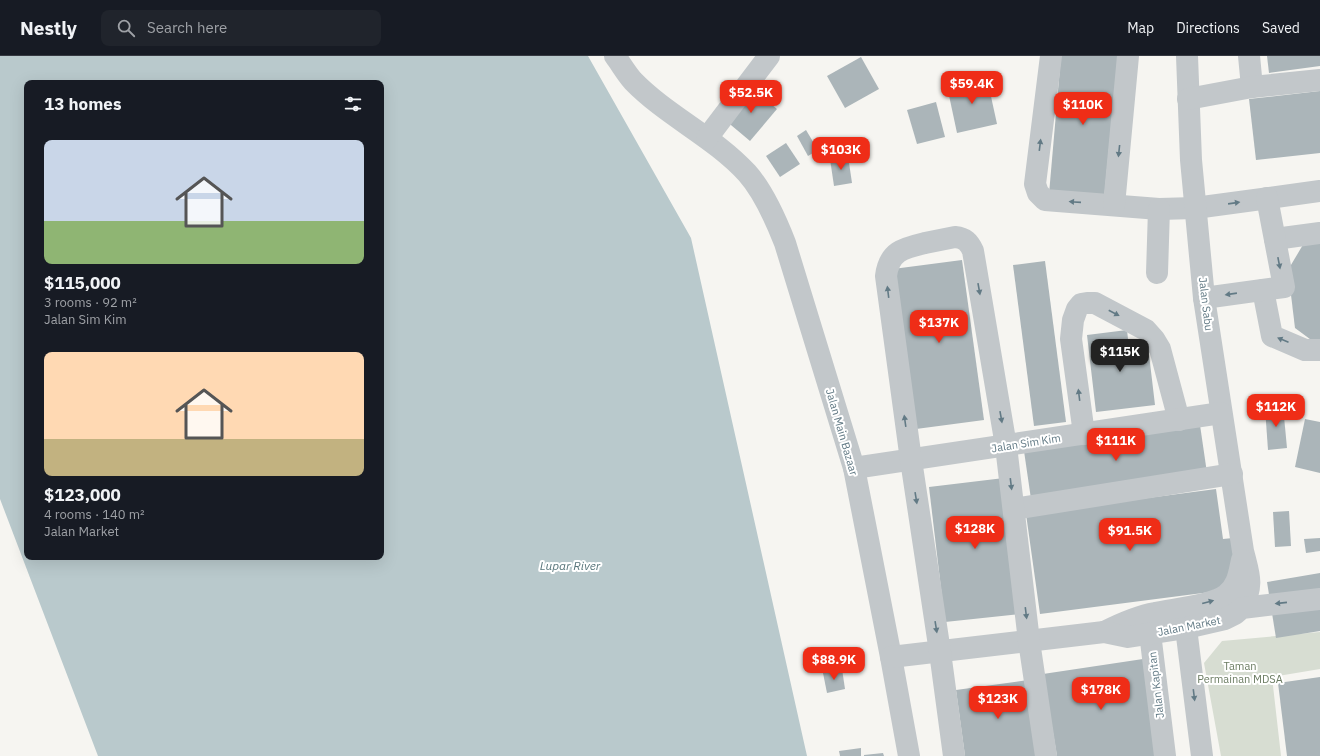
<!DOCTYPE html>
<meta charset="utf-8">
<style>
body{margin:0;font-family:"IBM Plex Sans",sans-serif;background:#20242c;color:#f1f3f6;height:100vh;display:flex;flex-direction:column;font-size:15px;white-space:nowrap}
*{box-sizing:border-box;margin:0}
p{font-size:13px;color:#9ea1a6}
.icon{flex:none;width:22px;height:22px;fill:none;stroke:currentColor;stroke-width:2;stroke-linecap:round;stroke-linejoin:round}
.map{position:relative;flex:1;overflow:hidden}
.drawer{position:absolute;left:24px;top:24px;width:360px;height:480px;display:flex;flex-direction:column;background:#171b24;border-radius:8px;box-shadow:0 4px 16px #0002}
.drawer>*{flex:none}
.price{position:absolute;translate:-50% -34px;padding:0 9px;border-radius:8px;background:#ef2d17;color:#fff;font-size:13px;line-height:26px;filter:drop-shadow(0 1px 2px #0008)}
.price::after{content:'';position:absolute;left:50%;top:24px;width:12px;height:9px;margin-left:-6px;background:inherit;clip-path:polygon(0 0,100% 0,50% 100%)}
.price.on{background:#222;color:#fff}
ul{padding:0;list-style:none}
li{display:grid;align-content:center;gap:8px;height:212px;padding:0 20px}
li span{display:grid;place-items:center;height:124px;border-radius:8px;color:#555}
li>.icon{margin-inline-start:auto}
span .icon{width:72px;height:72px;fill:#fffc;stroke-width:1}
li b{font-size:17px}
h2{display:flex;justify-content:space-between;align-items:center;height:48px;padding:0 20px;font-size:17px}
header{display:flex;align-items:center;gap:24px;box-sizing:border-box;height:56px;padding:0 20px;background:#171b24;border-bottom:1px solid #363941}
header strong{font-size:19px}
nav{display:flex;gap:22px;margin-inline-start:auto;font-size:14px}
.search{width:280px;height:36px;background:#20242c;display:flex;align-items:center;gap:10px;box-sizing:border-box;padding:0 14px;border-radius:8px;color:#9ea1a6;font-size:15px}
.map>svg:first-child{display:block}
</style>
<header>
<strong>Nestly</strong>
<div class="search"><svg class="icon" aria-label="search" viewBox="0 0 24 24"><circle cx="10" cy="10" r="6"/><path d="M15 15l6 6"/></svg>Search here</div>
<nav><a>Map</a><a>Directions</a><a>Saved</a></nav>
</header>
<div class="map">
<svg width="1320" height="700" viewBox="0 0 1320 700">
<rect width="100%" height="100%" fill="#f6f5f1"/>
<!-- green -->
<path fill="#d7ddd2" d="M1320 576V613L1272 621 1281 700H1221L1204 607 1222 585Z"/>
<!-- water -->
<path fill="#b9c9cc" fill-rule="evenodd" d="M0 0H588L691 182 807 700H98L0 443ZM27 27H381V501H27Z"/>
<!-- building -->
<g fill="#abb5b9">
<path d="M1061 0H1118L1104 143 1049 138Z"/>
<path d="M1267 0H1320V10L1269 17Z"/>
<path d="M861 1 879 33 845 52 827 20Z"/>
<path d="M987 22 997 68 957 77 947 30Z"/>
<path d="M752 32 777 53 750 85 725 64Z"/>
<path d="M1320 35V97L1256 104 1249 43Z"/>
<path d="M936 46 945 81 917 88 907 54Z"/>
<path d="M806 74 818 94 808 100 797 80Z"/>
<path d="M786 87 800 108 780 121 766 100Z"/>
<path d="M848 100 852 127 834 130 830 103Z"/>
<path d="M1320 185V289H1318L1295 272 1288 214 1304 187Z"/>
<path d="M962 204 984 364 916 373 893 213Z"/>
<path d="M1045 205 1066 366 1034 370 1013 209Z"/>
<path d="M1127 274 1129 292 1148 290 1155 349 1096 356 1087 279Z"/>
<path d="M1283 350 1287 392 1268 394 1265 352Z"/>
<path d="M1305 363 1320 366V417L1295 411Z"/>
<path d="M1200 369 1207 417 1031 443 1024 395Z"/>
<path d="M1004 422 1020 558 945 566 929 431Z"/>
<path d="M1216 433 1223 483 1233 482 1235 527 1226 534 1040 558 1026 458Z"/>
<path d="M1289 455 1291 490 1275 491 1273 456Z"/>
<path d="M1320 482V495L1306 497 1304 483Z"/>
<path d="M1320 517V575L1276 582 1267 526Z"/>
<path d="M1143 603 1156 700H1057L1043 618Z"/>
<path d="M842 613 845 633 827 637 823 617Z"/>
<path d="M1320 621V700H1287L1278 627Z"/>
<path d="M1028 624 1039 700H965L956 634Z"/>
<path d="M861 692V700H840L839 695Z"/>
<path d="M883 697 884 700H864V699Z"/>
</g>
<g fill="none" stroke-linecap="round" stroke-linejoin="round">
<!-- minor -->
<g stroke="#c2c7ca" stroke-width="22">
<path d="M615 0C621 8 626 17 633 25 667 60 714 81 747 117 764 136 776 164 785 187L854 412 891 601 909 700"/>
<path d="M1051 0 1035 128 1038 137 1045 144 1159 153 1195 152 1320 135"/>
<path d="M1187 0 1191 104 1204 242 1243 495C1249 519 1254 528 1242 552"/>
<path d="M1249 0 1252 31"/>
<path d="M1188 43 1252 31 1320 24"/>
<path d="M707 82 769 0"/>
<path d="M1114 149 1128 0"/>
<path d="M1275 183 1320 177"/>
<path d="M1157 217 1159 153"/>
<path d="M1263 234 1272 280 1305 294H1320"/>
<path d="M1204 242 1284 231 1267 142"/>
<path d="M1084 378 1071 283 1073 264 1077 253 1081 248 1087 247H1095L1146 274 1154 283 1160 293 1179 364"/>
<path d="M854 412 1221 357"/>
<path d="M1014 453 1232 418"/>
<path d="M1174 565 1186 572 1202 700"/>
<path d="M1161 570 1150 577 1165 700"/>
<path d="M1104 576C1120 568 1137 560 1155 557 1173 553 1213 550 1226 539 1238 530 1239 517 1242 504"/>
<path d="M891 601 1104 576 1128 581 1186 572 1225 563 1235 558 1242 552 1320 543"/>
<path d="M954 700 940 596 911 404 886 220C889 195 904 192 925 187 935 185 945 183 955 181 965 182 969 186 973 195L1006 390 1029 585 1046 700"/>
</g>
</g>
<!-- one-way arrows -->
<defs><path id="oneway-solid" d="M-6-.8H1V-3.2L6.5 0L1 3.2V.8H-6Z"/></defs>
<g fill="#627a85">
<use href="#oneway-solid" transform="translate(1040 89) rotate(-83)"/>
<use href="#oneway-solid" transform="translate(1119 95) rotate(96)"/>
<use href="#oneway-solid" transform="translate(1075 146) rotate(-176)"/>
<use href="#oneway-solid" transform="translate(1234 147) rotate(-8)"/>
<use href="#oneway-solid" transform="translate(1279 207) rotate(79)"/>
<use href="#oneway-solid" transform="translate(979 233) rotate(80)"/>
<use href="#oneway-solid" transform="translate(888 236) rotate(-97)"/>
<use href="#oneway-solid" transform="translate(1231 238) rotate(172)"/>
<use href="#oneway-solid" transform="translate(1114 257) rotate(28)"/>
<use href="#oneway-solid" transform="translate(1283 284) rotate(-157)"/>
<use href="#oneway-solid" transform="translate(1079 339) rotate(-97)"/>
<use href="#oneway-solid" transform="translate(1001 361) rotate(80)"/>
<use href="#oneway-solid" transform="translate(905 365) rotate(-98)"/>
<use href="#oneway-solid" transform="translate(1011 428) rotate(83)"/>
<use href="#oneway-solid" transform="translate(916 442) rotate(81)"/>
<use href="#oneway-solid" transform="translate(1208 546) rotate(-15)"/>
<use href="#oneway-solid" transform="translate(1281 547) rotate(174)"/>
<use href="#oneway-solid" transform="translate(1026 557) rotate(83)"/>
<use href="#oneway-solid" transform="translate(936 571) rotate(81)"/>
<use href="#oneway-solid" transform="translate(1194 639) rotate(83)"/>
</g>
<g text-anchor="middle" stroke-width="4" stroke-linejoin="round" paint-order="stroke">
<!-- street labels -->
<g font-size="11" fill="#627a85" stroke="#fff">
<text transform="translate(1206 248) rotate(83)" y="4">Jalan Sabu</text>
<text transform="translate(842 376) rotate(74)" y="4">Jalan Main Bazaar</text>
<text transform="translate(1026 387) rotate(-9)" y="4">Jalan Sim Kim</text>
<text transform="translate(1189 570) rotate(-11)" y="4">Jalan Market</text>
<text transform="translate(1156 629) rotate(-97)" y="4">Jalan Kapitan</text>
</g>
<!-- park labels -->
<g font-size="11" fill="#6a7b61" stroke="#fff">
<text x="1240" y="614">Taman<tspan x="1240" dy="13">Permainan MDSA</tspan></text>
</g>
<!-- water labels -->
<g font-size="12" font-style="italic" fill="#59767b" stroke="#fff">
<text x="570" y="514">Lupar River</text>
</g>
</g>
</svg>
<b class="price" style="left:972px;top:49px">$59.4K</b>
<b class="price" style="left:751px;top:58px">$52.5K</b>
<b class="price" style="left:1083px;top:70px">$110K</b>
<b class="price" style="left:841px;top:115px">$103K</b>
<b class="price" style="left:939px;top:288px">$137K</b>
<b class="price on" style="left:1120px;top:317px">$115K</b>
<b class="price" style="left:1276px;top:372px">$112K</b>
<b class="price" style="left:1116px;top:406px">$111K</b>
<b class="price" style="left:975px;top:494px">$128K</b>
<b class="price" style="left:1130px;top:496px">$91.5K</b>
<b class="price" style="left:834px;top:625px">$88.9K</b>
<b class="price" style="left:1101px;top:655px">$178K</b>
<b class="price" style="left:998px;top:664px">$123K</b>
<section class="drawer">
<h2>13 homes<svg class="icon" aria-label="filters" viewBox="0 0 24 24"><path d="M4 7h16M4 17h16"/><circle cx="9" cy="7" r="2"/><circle cx="15" cy="17" r="2"/></svg></h2>
<ul>
<li><span style="background:linear-gradient(#c9d6e8 65%,#8fb573 0)"><svg class="icon" aria-label="home" viewBox="0 0 24 24"><path d="M3 11l9-7 9 7M6 9v11h12V9"/></svg></span><div><b>$115,000</b><p>3 rooms · 92 m²</p><p>Jalan Sim Kim</p></div></li>
<li><span style="background:linear-gradient(#ffd9b3 70%,#c2b280 0)"><svg class="icon" aria-label="home" viewBox="0 0 24 24"><path d="M3 11l9-7 9 7M6 9v11h12V9"/></svg></span><div><b>$123,000</b><p>4 rooms · 140 m²</p><p>Jalan Market</p></div></li>
</ul>
</section>
</div>
